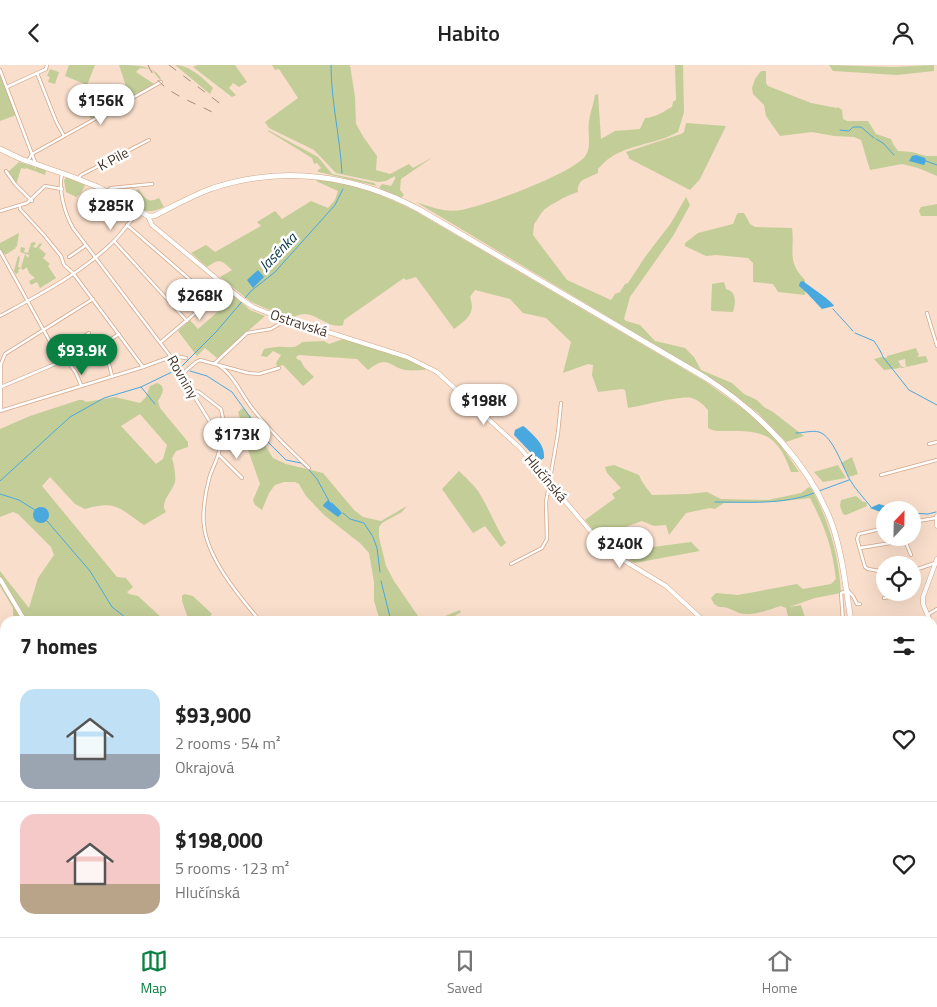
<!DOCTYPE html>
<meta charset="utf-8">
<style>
body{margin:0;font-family:"Titillium Web",sans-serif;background:#f2f2f2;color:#222;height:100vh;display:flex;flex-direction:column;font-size:19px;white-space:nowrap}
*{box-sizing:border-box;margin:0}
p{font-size:16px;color:#767676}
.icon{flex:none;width:28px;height:28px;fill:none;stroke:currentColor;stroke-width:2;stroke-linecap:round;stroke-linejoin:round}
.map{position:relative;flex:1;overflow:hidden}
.drawer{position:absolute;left:0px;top:551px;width:938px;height:321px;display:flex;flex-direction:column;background:#fff;border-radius:15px 15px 0 0;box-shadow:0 5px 20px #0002}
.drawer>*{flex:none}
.needle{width:32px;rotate:22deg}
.fabs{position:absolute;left:876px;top:436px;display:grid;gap:10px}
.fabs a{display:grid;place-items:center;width:45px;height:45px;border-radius:50%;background:#fff;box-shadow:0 5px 20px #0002;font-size:25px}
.price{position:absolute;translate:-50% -42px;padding:0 11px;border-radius:18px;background:#fff;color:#222;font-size:16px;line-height:32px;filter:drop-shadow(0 1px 2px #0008)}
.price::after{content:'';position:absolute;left:50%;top:30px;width:15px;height:11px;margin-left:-8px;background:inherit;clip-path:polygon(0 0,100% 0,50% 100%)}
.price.on{background:#0b8043;color:#fff}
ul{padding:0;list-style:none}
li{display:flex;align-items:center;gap:15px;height:125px;padding:0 20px}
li+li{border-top:1px solid #e0e0e0}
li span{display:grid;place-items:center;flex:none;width:140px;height:100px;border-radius:15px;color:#555}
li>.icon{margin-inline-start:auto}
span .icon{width:60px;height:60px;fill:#fffc;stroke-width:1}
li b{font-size:21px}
h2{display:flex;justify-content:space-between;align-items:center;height:60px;padding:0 20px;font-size:21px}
header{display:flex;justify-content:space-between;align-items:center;height:65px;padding:0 20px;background:#fff;font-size:22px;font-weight:600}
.menu{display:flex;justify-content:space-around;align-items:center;height:70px;border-top:1px solid #e0e0e0;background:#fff;font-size:14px;color:#767676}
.menu a{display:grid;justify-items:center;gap:2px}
.menu .on{color:#0b8043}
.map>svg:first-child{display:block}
</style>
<header><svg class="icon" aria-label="back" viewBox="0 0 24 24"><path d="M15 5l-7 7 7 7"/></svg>Habito<svg class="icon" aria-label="person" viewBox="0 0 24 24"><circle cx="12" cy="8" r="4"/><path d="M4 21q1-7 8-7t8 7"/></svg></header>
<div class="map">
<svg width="937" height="872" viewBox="0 0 937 872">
<rect width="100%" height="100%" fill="#f9decb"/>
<!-- green -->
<g fill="#c3cd98" fill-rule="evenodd">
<path d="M69 0H95L87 20 65 11Z"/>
<path d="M119 0C134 0 155 0 161 14L160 15 151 4 140 3 136 7 154 19 127 35 125 18Z"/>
<path d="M175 0C189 0 203 13 213 23L210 29Z"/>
<path d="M198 0H235L247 17 239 22 233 18 229 23 236 30 232 32 193 2Z"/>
<path d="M272 0H350L355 32 356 59 364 73 377 91 376 105 390 109 409 99 413 103 433 92 401 114 400 125 404 130 401 133 379 123 382 119 391 121 395 114V111L386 116 378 117 336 108 314 85 269 63 265 57 298 33 279 4 275 5Z"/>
<path d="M675 0H683L684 47 678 67C651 82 619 78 598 104V108C589 113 576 114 578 127 570 129 549 140 543 146 539 150 538 155 534 159L533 170 567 215 611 235 615 229 620 227 625 219 628 218 645 192 671 158 686 132 690 140 673 171 630 232 624 254 626 256 640 260 655 276 685 283 694 292 701 305 732 318 744 329 757 335 764 342 773 347 804 371 786 377 758 348 710 313 416 137C431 142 446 148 461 145 484 141 575 108 586 90 592 80 587 67 589 56 590 47 594 39 595 30L598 29 601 74 615 66 640 64 645 53C657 52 662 47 672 42L673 37 676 35Z"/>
<path d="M829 0 894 2 934 0V6L897 10 833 6Z"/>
<path d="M50 4 59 7 55 19 48 17 50 12 47 11Z"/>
<path d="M761 6H766V18L768 21 811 38 837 43 838 42 842 45 843 54 847 56H868L876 69 891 74 893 79 898 86 912 87 926 91H937V111L918 103 902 99 870 105 861 75 854 72 834 71 812 67 780 71 766 51 764 40 753 29 752 23 755 14Z"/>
<path d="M0 10 16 50 0 56Z"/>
<path d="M112 21 121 37 91 54 82 38Z"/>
<path d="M686 58 726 61 700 114 690 125 628 93 629 92 626 87 681 69 684 67Z"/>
<path d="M268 65 318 92 332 109 374 118 377 121 319 107 317 106 321 103 317 98 314 99 312 93 268 66Z"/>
<path d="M19 97 35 102 34 106 36 102 45 105 46 106 45 110 26 103 24 100 26 104 21 103 17 117H15L8 107Z"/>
<path d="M67 112 85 120 81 128 76 132 66 127 64 115Z"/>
<path d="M317 115C353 117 385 131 417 147L703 315 753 351 778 376 799 407H791C778 370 764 365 727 366 720 366 714 367 708 363V345C704 340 698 335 692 333 681 330 641 341 628 343L625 325 622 324 598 327 592 310 593 300 588 299 563 308 571 277 546 253 523 248 510 234 475 225 470 232C476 249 467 254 454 264L416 212 406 215 404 213 344 255 343 260C325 266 312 238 291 254L251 237 220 212 232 205C221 195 220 193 207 202L191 188 206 180 215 187 261 161 257 157 275 146 282 154 311 136 328 143 335 135 338 126 316 116Z"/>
<path d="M139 124C144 133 148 139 159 133L164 142C143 152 140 143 123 132Z"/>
<path d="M937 139V151H921L919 146 921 142Z"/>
<path d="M739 148H744L750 159 755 162 792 163C795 186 786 196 805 215V230L778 227 773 219 753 217V198L748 193 716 190 706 191 685 181V178L698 168 733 159 737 149Z"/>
<path d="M19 168 17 181 15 183H16L5 190 0 184V178Z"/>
<path d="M34 177 36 178 33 182 36 183 40 178 42 179 39 183 46 189 43 193 50 199 48 201 56 213 40 223 37 217 31 220 29 216 35 213 29 208 27 202 23 205 21 203 18 205 19 207 16 209 14 206 18 191 20 192 18 202 21 203 25 189 28 193 29 190 20 187 21 182 25 183 24 187 28 188 31 178Z"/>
<path d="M724 217 726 224C737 227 736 238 733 247L712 246 711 245 712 219Z"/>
<path d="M233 230 250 245 265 251 217 293 205 283 197 291 178 266 190 255 198 264 222 243Z"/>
<path d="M343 274 415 296 426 303 425 305C419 305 411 306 405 305 388 301 388 289 368 305L357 294 299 290 296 292 297 294 301 296 304 302 314 312 303 321 283 300 277 302 276 298 281 290 273 286 267 292 261 291 264 284C268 283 273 282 277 282 287 281 295 285 302 277L324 276 329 279Z"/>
<path d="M916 283 919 290 917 292 926 291 928 297 906 302 905 294 898 296 901 301 905 303H901L899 300 900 303 884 305 874 294 882 292 887 293V291Z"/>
<path d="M157 318C167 321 162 330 158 336L160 343 188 377V382L176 386 172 393C174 401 176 409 175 417 172 428 159 437 166 447L144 460C119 443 116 435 85 444L75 439 50 412 42 421 117 512 126 513 133 522 127 527 129 529 138 531 165 556H21L20 554 18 556H13V543L0 521V506L29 543 38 513 54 490 51 482 18 449 13 447 0 452V364L30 351 79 335H83L86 337 115 332 140 338 146 332 150 321ZM140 349 167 380 163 394 156 399 121 361Z"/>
<path d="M243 343 252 353 258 369 273 393 286 399 323 408 354 445 363 452 381 456 407 441 402 447 382 458 379 462V472L386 501 394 516 420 554 426 556H380L374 536V517L369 488 361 479 324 450 306 431 299 419 295 417H284L275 420 269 428 262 445 255 440 253 435 260 419 246 379 244 366 238 347Z"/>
<path d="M852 392 858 409 849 412 841 398Z"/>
<path d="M614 400 639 410C642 418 647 423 652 430L688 429 707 427 721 434 768 435 801 428 809 422 811 423C829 455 839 491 841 528L815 533 789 542 801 540 806 556H789L786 543 781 541C770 544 757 550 746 549 736 549 730 541 719 542L714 539 711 533 716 528 738 530 797 519 803 524 831 519 836 514C832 481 825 462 810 433L774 437 724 438 715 444 710 443 686 448 669 470 666 460 654 461 642 456 598 472 585 455 615 433 612 429 621 423 607 408 605 402Z"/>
<path d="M838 400 846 413 823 417 814 407Z"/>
<path d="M459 406C465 412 473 419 478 426 489 443 495 461 506 478L501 482 485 461 473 468 442 424Z"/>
<path d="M856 431 863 437H866L867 441 846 450 843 449 840 441 841 435Z"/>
<path d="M691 477 700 486 634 498 628 495 646 490 645 483Z"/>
<path d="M184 529 193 531 212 549 209 553 212 556H189L182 536V531Z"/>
<path d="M460 545 461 547 447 556H433Z"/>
<path d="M5 807V868H13L14 872H0V809Z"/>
<path d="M168 868H286V870L291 872H161Z"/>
<path d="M295 868H344L347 872H291Z"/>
<path d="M391 868H554L558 872H381Z"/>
</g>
<!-- water -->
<g fill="#49a8de">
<path d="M916 90 925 93 926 96 924 100 909 96 912 91Z"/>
<path d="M258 205 264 212 253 223 247 215Z"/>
<path d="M803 216C810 222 831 235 834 241L822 244C814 236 808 228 799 221L800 217Z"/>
<path d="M523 361 526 363C535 372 545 379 544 393L541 395 537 394 514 370 515 365Z"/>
<path d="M328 435 342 448 338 452 323 441V440Z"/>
<path d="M879 439 899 445H885V448H883L870 443Z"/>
<circle cx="41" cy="450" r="8"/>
</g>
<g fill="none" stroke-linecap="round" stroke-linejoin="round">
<!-- stream -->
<g stroke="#49a8de" stroke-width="1">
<path d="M331 0C331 36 340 72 342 108"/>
<path d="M840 65 849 66 853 62H861L874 73"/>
<path d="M876 74 883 78 894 90"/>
<path d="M926 96 937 100"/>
<path d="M833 244 853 266"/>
<path d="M855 268 874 276C876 279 882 288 883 292L909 325 937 340"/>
<path d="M180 303 216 267 251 226 275 207 335 140 343 124"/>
<path d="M190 306 207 311 232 327 268 377 286 395 301 398 309 405 317 414 329 436"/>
<path d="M141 322 155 339"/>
<path d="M796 368C804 368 812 365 819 367 833 371 843 403 850 415 856 425 864 433 871 442"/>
<path d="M0 416 70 352 104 333 141 322 176 305"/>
<path d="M819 426 849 415"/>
<path d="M0 429 19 435 35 445"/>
<path d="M715 437C747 437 783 440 814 428"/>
<path d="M332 438 340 446"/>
<path d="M343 448 350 454 364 458 373 472 377 483 380 507"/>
<path d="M912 448 928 449 936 447"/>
<path d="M47 456 90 506 112 542 130 556"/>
<path d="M381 516 391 556"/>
<path d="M936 724H937"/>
<path d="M932 769 937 768"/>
<path d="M330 868 335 872"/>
<path d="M196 872 205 868"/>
</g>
<defs>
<g id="minor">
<path d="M0 5 35 97"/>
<path d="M37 8 56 56 64 71"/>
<path d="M7 22 46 4 47 0"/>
<path d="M28 96 32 89 161 17"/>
<path d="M6 106 15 119 32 136"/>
<path d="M62 109C58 125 65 149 73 163L171 292 183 313 218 370C224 386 213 399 209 414 206 425 202 448 204 460 207 493 239 531 260 556"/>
<path d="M78 114 81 110 149 75"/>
<path d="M108 126 111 123 152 119"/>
<path d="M20 142V144L44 170 61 191 64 200 73 208 143 302"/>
<path d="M0 146 27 138 45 121 62 124"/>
<path d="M127 160 210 232"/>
<path d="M114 176 187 256"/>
<path d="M0 186 54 284"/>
<path d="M69 192 85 181"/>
<path d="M927 248 937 281"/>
<path d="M0 251C39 230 82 208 114 176 122 168 129 158 136 149"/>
<path d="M84 271 91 284"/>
<path d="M80 274 89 268"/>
<path d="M161 277 199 245 222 218"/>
<path d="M59 284 76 308 81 320"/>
<path d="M109 299 112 311"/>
<path d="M214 299 247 268 271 264 286 255"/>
<path d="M218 300C234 310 241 329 252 343 269 365 289 384 309 403"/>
<path d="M181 310 196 297 200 295 248 308 259 309 279 303"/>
<path d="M1 322 107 277 119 269"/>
<path d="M190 325 199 327 221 344 225 363 218 370"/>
<path d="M1 345V299L5 289 93 234"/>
<path d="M0 346 143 302 173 291 186 293"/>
<path d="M929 379 937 377"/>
<path d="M219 390 242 413"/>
<path d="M881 410 937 395"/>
<path d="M912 457 936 453"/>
<path d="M885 463 859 469 857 474 865 502 868 504 885 507"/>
<path d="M860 483 903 476 906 478 911 490"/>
<path d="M511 499 542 483 547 474 546 437 558 368 561 338"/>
<path d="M912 506 935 498"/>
<path d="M884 533 905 529"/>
<path d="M927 550 937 544"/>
<path d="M843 556 841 528 848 526 853 531 857 539H860"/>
<path d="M921 556 929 554"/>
<path d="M932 694 937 693"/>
<path d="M932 756 937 755"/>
<path d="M937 789V790"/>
<path d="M932 835 937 833"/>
<path d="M46 868 47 872"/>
<path d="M650 868 660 872"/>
</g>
<g id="tertiary">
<path d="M148 151 152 160 240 233 253 242 268 248 407 292 437 307 520 383 603 481 613 489 666 521 704 556"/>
<path d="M937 451V461"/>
<path d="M0 514 25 556"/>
<path d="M930 556 923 539V532L937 494"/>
<path d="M932 564 936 586 933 635 937 661"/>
<path d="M932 688 937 665"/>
<path d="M932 722 937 732"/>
<path d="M111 872 117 868"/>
</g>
<g id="primary">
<path d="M0 84 21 94 70 111 98 122 148 151H154C174 141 193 130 213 123 284 100 355 110 420 145L706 313C760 348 811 399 833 462 843 492 846 525 851 556"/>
<path d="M932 856 937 869"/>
</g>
</defs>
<!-- minor casing -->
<use href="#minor" stroke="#d3a88a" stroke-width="4"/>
<!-- tertiary casing -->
<use href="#tertiary" stroke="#d3a88a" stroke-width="5"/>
<!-- primary casing -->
<use href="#primary" stroke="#d3a88a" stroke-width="6"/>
<!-- minor -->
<use href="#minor" stroke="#fff" stroke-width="2.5"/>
<!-- tertiary -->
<use href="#tertiary" stroke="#fff" stroke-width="4"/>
<!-- primary -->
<use href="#primary" stroke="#fff" stroke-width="5"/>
<!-- rail -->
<g stroke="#a58e7e" stroke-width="1" stroke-dasharray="9 9" stroke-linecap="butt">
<path d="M148 0C160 28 190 35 214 48"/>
<path d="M169 0 222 40"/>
</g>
</g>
<g text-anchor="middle" stroke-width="5" stroke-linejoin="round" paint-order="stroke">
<!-- street labels -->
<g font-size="14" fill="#453427" stroke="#fff">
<text transform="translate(113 94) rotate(-28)" y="5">K Pile</text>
<text transform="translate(299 258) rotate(18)" y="5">Ostravská</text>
<text transform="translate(183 312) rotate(60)" y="5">Rovniny</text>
<text transform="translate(546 413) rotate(50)" y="5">Hlučínská</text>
</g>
<!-- water labels -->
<g font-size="15" font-style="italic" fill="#042f45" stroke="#fff">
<text transform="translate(278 187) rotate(-46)" y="5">Jasénka</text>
</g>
</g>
</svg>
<div class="fabs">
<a><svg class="needle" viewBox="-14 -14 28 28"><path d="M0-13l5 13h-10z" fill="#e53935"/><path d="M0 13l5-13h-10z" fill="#767676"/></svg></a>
<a><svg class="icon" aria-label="locate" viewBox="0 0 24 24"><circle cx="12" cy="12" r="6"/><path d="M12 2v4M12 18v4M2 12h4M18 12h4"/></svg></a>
</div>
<b class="price" style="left:101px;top:61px">$156K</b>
<b class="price" style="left:111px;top:166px">$285K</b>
<b class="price" style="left:200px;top:256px">$268K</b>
<b class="price on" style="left:82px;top:311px">$93.9K</b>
<b class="price" style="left:484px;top:361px">$198K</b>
<b class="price" style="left:237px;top:395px">$173K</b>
<b class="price" style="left:620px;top:504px">$240K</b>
<section class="drawer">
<h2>7 homes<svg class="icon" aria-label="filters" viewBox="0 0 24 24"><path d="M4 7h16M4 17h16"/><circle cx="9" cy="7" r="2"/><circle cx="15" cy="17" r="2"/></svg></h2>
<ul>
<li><span style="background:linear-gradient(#bfe0f5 65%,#9aa5b1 0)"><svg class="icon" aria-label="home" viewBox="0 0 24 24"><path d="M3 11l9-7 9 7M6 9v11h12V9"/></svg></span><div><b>$93,900</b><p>2 rooms · 54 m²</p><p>Okrajová</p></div><svg class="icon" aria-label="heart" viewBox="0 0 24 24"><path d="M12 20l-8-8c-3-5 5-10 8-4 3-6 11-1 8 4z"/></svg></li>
<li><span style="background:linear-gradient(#f6c9c9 70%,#b9a48a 0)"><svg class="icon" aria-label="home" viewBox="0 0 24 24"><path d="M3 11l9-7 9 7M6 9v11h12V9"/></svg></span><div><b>$198,000</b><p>5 rooms · 123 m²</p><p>Hlučínská</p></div><svg class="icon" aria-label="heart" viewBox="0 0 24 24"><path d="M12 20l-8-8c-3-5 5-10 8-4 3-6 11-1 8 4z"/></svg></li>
</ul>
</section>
</div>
<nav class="menu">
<a class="on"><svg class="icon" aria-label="map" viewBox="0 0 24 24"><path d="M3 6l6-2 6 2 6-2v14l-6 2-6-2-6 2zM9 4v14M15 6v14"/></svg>Map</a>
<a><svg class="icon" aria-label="saved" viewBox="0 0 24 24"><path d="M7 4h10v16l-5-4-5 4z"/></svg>Saved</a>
<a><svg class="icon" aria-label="home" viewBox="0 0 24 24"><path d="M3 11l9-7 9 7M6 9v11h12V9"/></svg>Home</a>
</nav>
